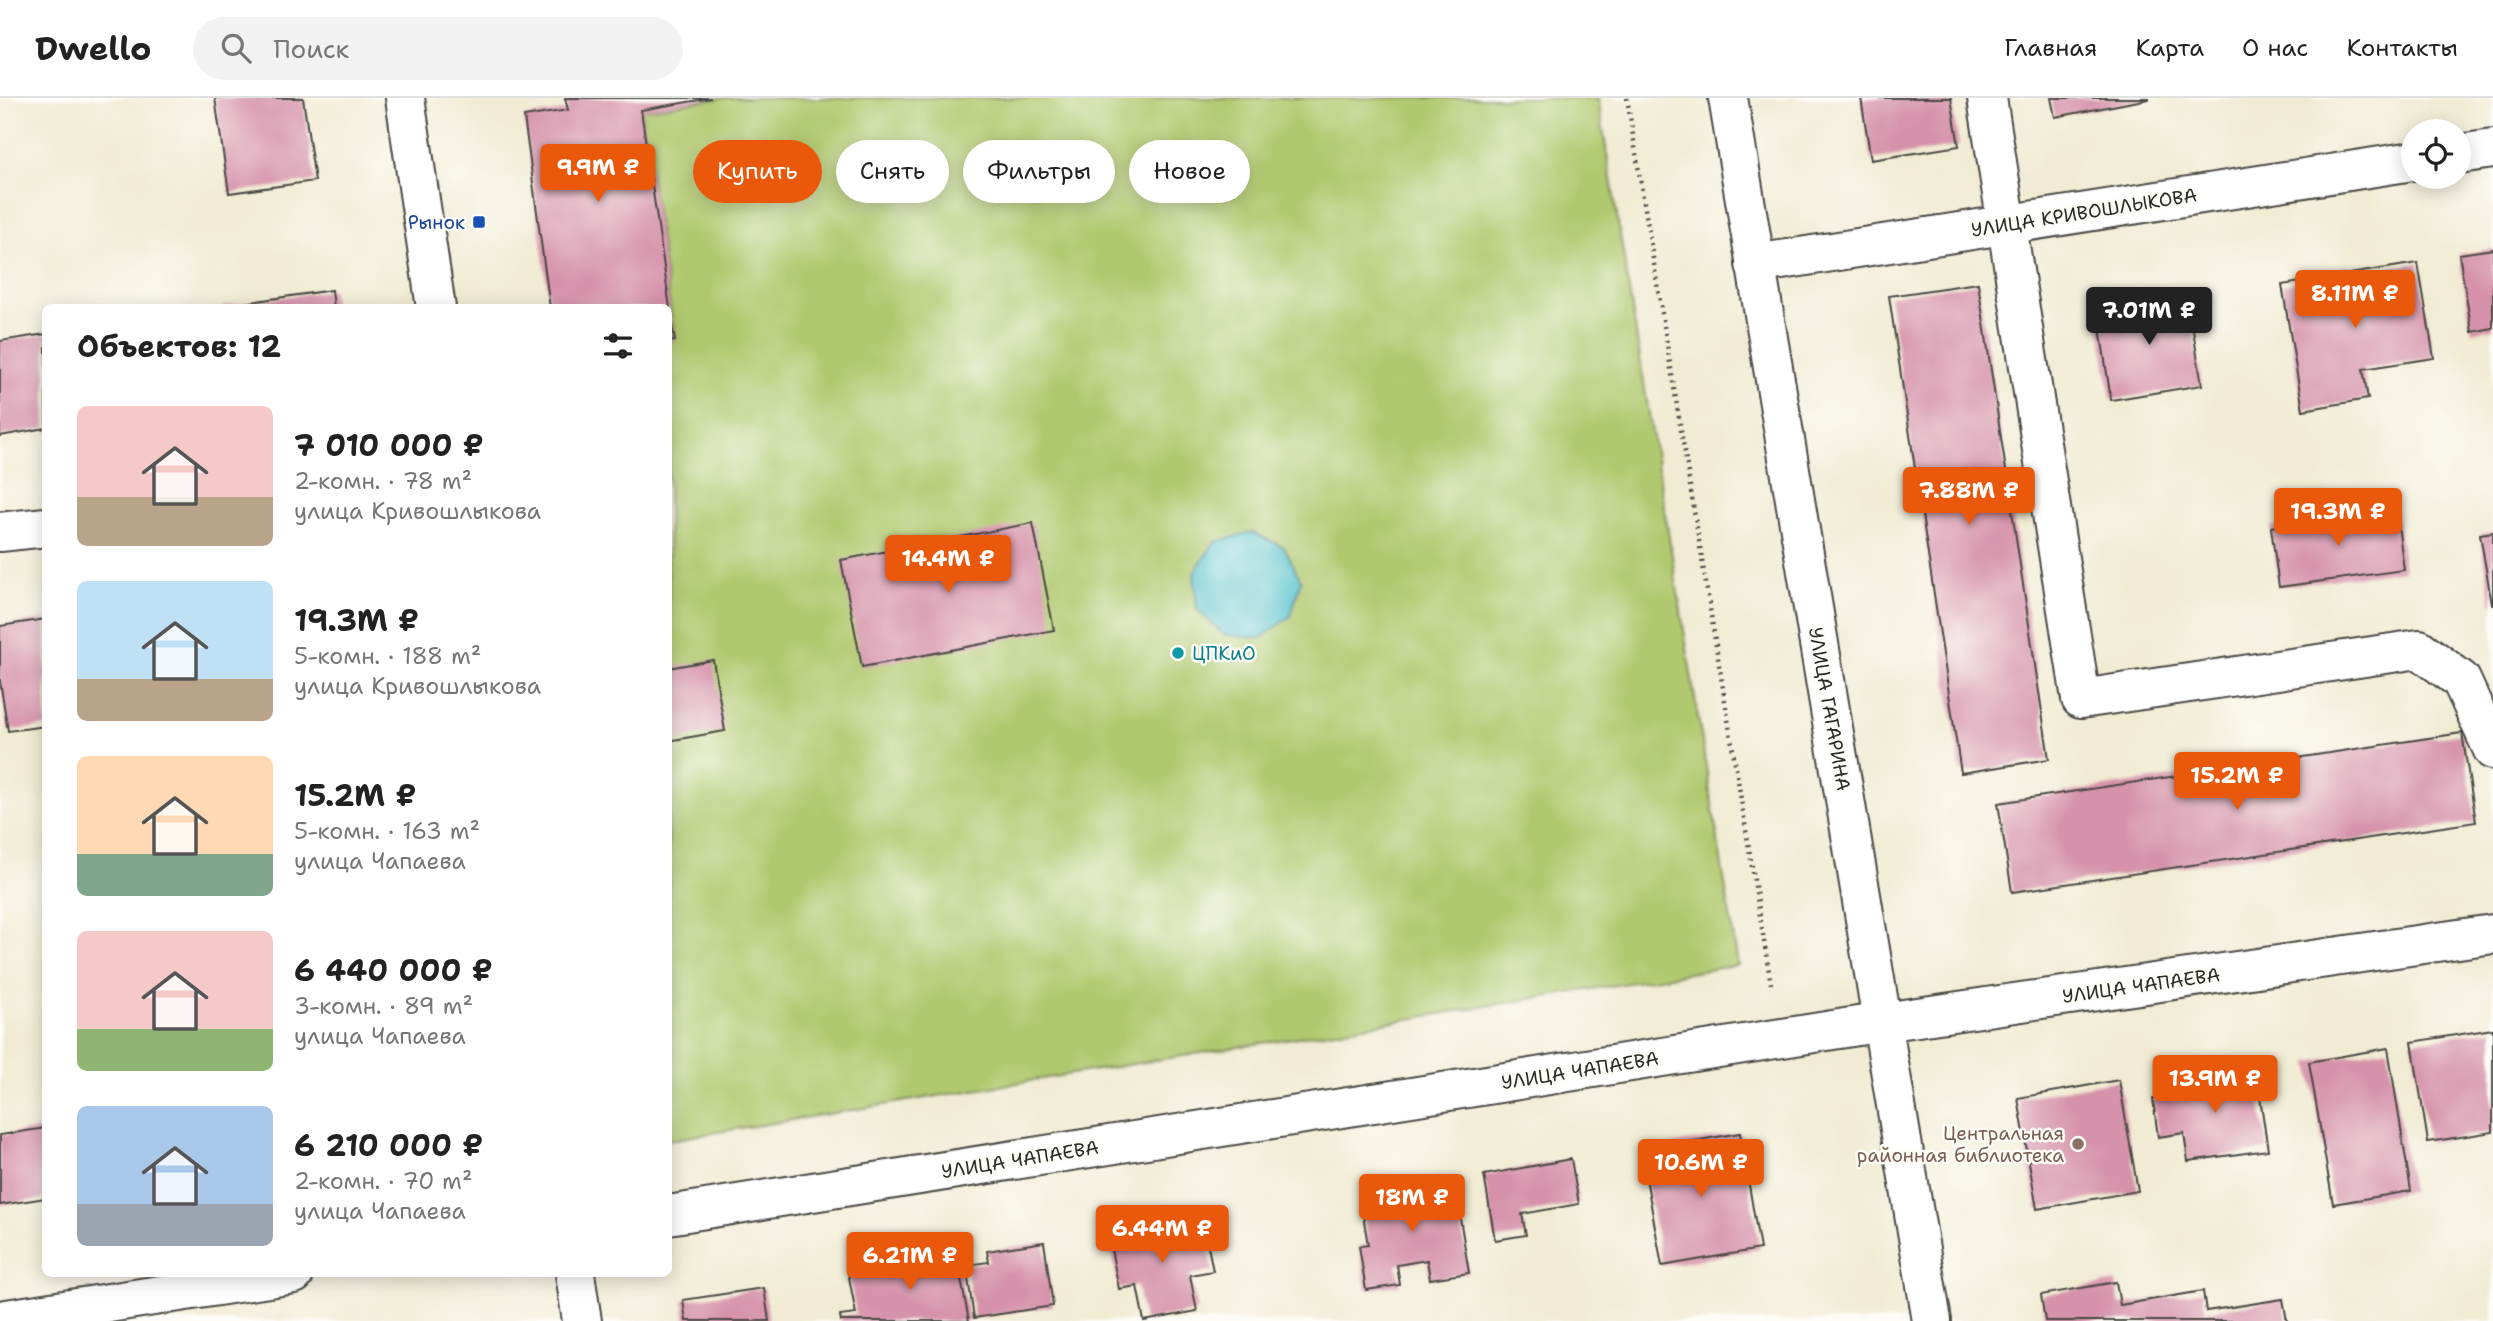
<!DOCTYPE html>
<html lang="ru">
<meta charset="utf-8">
<style>
body{margin:0;font-family:"Shantell Sans",sans-serif;background:#f2f2f2;color:#222;height:100vh;display:flex;flex-direction:column;font-size:26px;white-space:nowrap}
*{box-sizing:border-box;margin:0}
p{font-size:23px;color:#767676}
.icon{flex:none;width:38px;height:38px;fill:none;stroke:currentColor;stroke-width:2;stroke-linecap:round;stroke-linejoin:round}
.map{position:relative;flex:1;overflow:hidden}
.side{position:absolute;left:42px;top:206px;width:630px;height:973px;display:flex;flex-direction:column;background:#fff;border-radius:10px;box-shadow:0 4px 18px #0003}
.side>*{flex:none}
.guide{position:absolute;left:693px;top:42px;width:665px;height:63px;display:flex;gap:14px}
.tools{position:absolute;left:2401px;top:21px;display:grid;gap:14px}
.tools a{display:grid;place-items:center;width:70px;height:70px;border-radius:50%;background:#fff;box-shadow:0 4px 18px #0003;font-size:35px}
.price{position:absolute;translate:-50% -60px;padding:0 16px;border-radius:7px;background:#ea580c;color:#fff;font-size:23px;line-height:46px;filter:drop-shadow(0 2px 4px #0008)}
.price::after{content:'';position:absolute;left:50%;top:42px;width:21px;height:16px;margin-left:-10px;background:inherit;clip-path:polygon(0 0,100% 0,50% 100%)}
.price.selected{background:#222;color:#fff}
ul{padding:0;list-style:none}
li{display:flex;align-items:center;gap:21px;height:175px;padding:0 35px}
li span{display:grid;place-items:center;flex:none;width:196px;height:140px;border-radius:10px;color:#555}
li>.icon{margin-inline-start:auto}
span .icon{width:84px;height:84px;fill:#fffc;stroke-width:1}
li b{font-size:30px}
h2{display:flex;justify-content:space-between;align-items:center;height:84px;padding:0 35px;font-size:30px}
.chip{padding:0 24px;border-radius:32px;background:#fff;box-shadow:0 4px 18px #0003;font-size:24px;line-height:63px}
.chip.selected{background:#ea580c;color:#fff}
header{display:flex;align-items:center;gap:42px;box-sizing:border-box;height:98px;padding:0 35px;background:#fff;border-bottom:2px solid #e0e0e0}
header strong{font-size:33px}
nav{display:flex;gap:38px;margin-inline-start:auto;font-size:24px}
.search{width:490px;height:63px;background:#f2f2f2;display:flex;align-items:center;gap:18px;box-sizing:border-box;padding:0 24px;border-radius:38px;color:#767676;font-size:26px}
.map>svg:first-child{display:block}
</style>
<header>
<strong>Dwello</strong>
<div class="search"><svg class="icon" aria-label="search" viewBox="0 0 24 24"><circle cx="10" cy="10" r="6"/><path d="M15 15l6 6"/></svg>Поиск</div>
<nav><a>Главная</a><a>Карта</a><a>О нас</a><a>Контакты</a></nav>
</header>
<div class="map">
<svg width="2493" height="1223" viewBox="0 0 2493 1223">
<rect width="100%" height="100%" fill="#fdfcf7"/>
<filter id="ink" filterUnits="userSpaceOnUse"><feTurbulence type="fractalNoise" baseFrequency=".0143" numOctaves="2"/><feDisplacementMap in="SourceGraphic" scale="14" xChannelSelector="R" yChannelSelector="G"/><feConvolveMatrix kernelMatrix="1 2 1 2 8 2 1 2 1" color-interpolation-filters="sRGB"/></filter>
<filter id="wash" filterUnits="userSpaceOnUse"><feTurbulence type="fractalNoise" baseFrequency=".00686" numOctaves="4" result="noise"/><feDisplacementMap in="SourceGraphic" scale="28" xChannelSelector="R" yChannelSelector="G"/><feGaussianBlur stdDeviation="1.57" result="paint"/><feColorMatrix in="noise" values="0 0 0 0 0 0 0 0 0 0 0 0 0 0 0 0 0 1.4 0 .05"/><feComposite in="paint" operator="in"/></filter>
<g filter="url(#wash)">
<rect width="100%" height="100%" fill="#f1ebd3"/>
<!-- green -->
<path fill="#b0c96e" stroke="#6e7a4c" stroke-width="2" d="M722 0H1598L1738 867 669 1042 668 244 675 242 641 12Z"/>
<!-- water -->
<path fill="#56c2ce" stroke="#40767c" stroke-width="2" d="M1251 434 1284 449 1301 482 1291 518 1261 540 1224 537 1197 511 1194 474 1215 444Z"/>
<g id="blocks">
<!-- building -->
<g fill="#d692aa">
<path d="M215 0H303L315 83 229 95Z"/>
<path d="M565 0H711L641 12 670 210H550L524 19 568 12Z"/>
<path d="M1861 0H1951L1959 48 1871 62Z"/>
<path d="M2051 0H2149V1L2055 19Z"/>
<path d="M2493 151V230L2472 234 2459 156Z"/>
<path d="M2418 165 2434 260 2363 271 2368 301 2303 312 2282 187Z"/>
<path d="M1978 185 2049 661 1961 675 1889 198Z"/>
<path d="M332 192 334 210H223V208Z"/>
<path d="M2187 196 2202 287 2111 302 2097 210Z"/>
<path d="M668 212 675 243 668 244Z"/>
<path d="M46 236V330L0 338V243Z"/>
<path d="M2396 412 2404 472 2279 489 2271 429Z"/>
<path d="M1033 425 1054 532 862 569 841 462Z"/>
<path d="M2493 434V507H2492L2480 436Z"/>
<path d="M46 521V628L8 633 0 583V528Z"/>
<path d="M713 562 725 633 668 643V570Z"/>
<path d="M2462 635 2476 724 2012 794 1998 705Z"/>
<path d="M2493 931V1034L2428 1044 2412 944Z"/>
<path d="M2388 950 2411 1093 2333 1106 2309 964Z"/>
<path d="M2256 972 2268 1052 2188 1063 2184 1035 2158 1039 2153 1001 2175 998 2172 984Z"/>
<path d="M2119 982 2138 1093 2037 1111 2018 1000Z"/>
<path d="M46 1030V1100L0 1107V1037Z"/>
<path d="M1740 1035 1760 1151 1662 1168 1641 1052Z"/>
<path d="M1571 1061 1579 1106 1522 1116 1526 1137 1495 1142 1484 1077Z"/>
<path d="M1454 1083 1469 1175 1430 1181 1427 1162 1397 1167 1400 1187 1366 1192 1359 1148 1368 1147 1360 1098Z"/>
<path d="M1202 1118 1213 1173 1190 1177 1197 1213 1144 1223 1137 1188 1119 1191 1108 1136Z"/>
<path d="M1044 1144 1053 1208 974 1220 966 1167 989 1164 987 1153Z"/>
<path d="M956 1155 969 1223H841L840 1218 856 1216 848 1174Z"/>
<path d="M2116 1184 2120 1207 2203 1193 2206 1213 2283 1201 2287 1223H2045L2041 1197Z"/>
<path d="M764 1190 769 1223H686L683 1202Z"/>
</g>
</g>
</g>
<g filter="url(#ink)">
<use href="#blocks" fill-opacity="0" stroke="#494844" stroke-width="2"/>
<g fill="none" stroke-linecap="round" stroke-linejoin="round">
<defs>
<g id="minor">
<path d="M1728 0 1932 1223"/>
<path d="M1987 0 2081 601 2419 551 2461 582 2493 652"/>
<path d="M2459 56 2493 51"/>
<path d="M1755 166 2413 63"/>
<path d="M0 434 46 429"/>
<path d="M668 1117 1883 924 2493 836"/>
<path d="M0 1222 294 1176"/>
</g>
<g id="major">
<path d="M405 0 436 210"/>
<path d="M575 1176 582 1223"/>
</g>
</defs>
<!-- minor casing -->
<use href="#minor" stroke="#494844" stroke-width="42"/>
<!-- major casing -->
<use href="#major" stroke="#494844" stroke-width="42"/>
<!-- path -->
<path stroke="#494844" stroke-width="4.5" stroke-dasharray="2 5" stroke-linecap="butt" d="M1627 0 1771 886"/>
<!-- minor -->
<use href="#minor" stroke="#fff" stroke-width="38"/>
<!-- major -->
<use href="#major" stroke="#fff" stroke-width="38"/>
</g>
</g>
<!-- markers -->
<rect fill="#1a4fb4" stroke="#fdfcf7" stroke-width="2.5" x="472" y="117" width="14" height="14" rx="3.5"/>
<circle fill="#0f9aa8" stroke="#fdfcf7" stroke-width="2.5" cx="1178" cy="555" r="7"/>
<circle fill="#8d6e63" stroke="#fdfcf7" stroke-width="2.5" cx="2078" cy="1046" r="7"/>
<g text-anchor="middle" stroke-width="5" stroke-linejoin="round" paint-order="stroke">
<!-- street labels -->
<g font-size="19" fill="#2b2b2b" stroke="#fdfcf7">
<text transform="translate(2084 114) rotate(-9)" y="7">УЛИЦА КРИВОШЛЫКОВА</text>
<text transform="translate(1830 611) rotate(80)" y="7">УЛИЦА ГАГАРИНА</text>
<text transform="translate(2141 887) rotate(-8)" y="7">УЛИЦА ЧАПАЕВА</text>
<text transform="translate(1580 972) rotate(-9)" y="7">УЛИЦА ЧАПАЕВА</text>
<text transform="translate(1020 1061) rotate(-9)" y="7">УЛИЦА ЧАПАЕВА</text>
</g>
<!-- transit labels -->
<g font-size="19" fill="#164399" stroke="#fdfcf7" text-anchor="end">
<text x="465" y="131">Рынок</text>
</g>
<!-- culture labels -->
<g font-size="19" fill="#0d838f" stroke="#fdfcf7" text-anchor="start">
<text x="1192" y="562">ЦПКиО</text>
</g>
<!-- education labels -->
<g font-size="19" fill="#785e54" stroke="#fdfcf7" text-anchor="end">
<text x="2064" y="1042">Центральная<tspan x="2064" dy="22">районная библиотека</tspan></text>
</g>
</g>
</svg>
<div class="tools">
<a><svg class="icon" aria-label="locate" viewBox="0 0 24 24"><circle cx="12" cy="12" r="6"/><path d="M12 2v4M12 18v4M2 12h4M18 12h4"/></svg></a>
</div>
<b class="price" style="left:598px;top:106px">9.9M ₽</b>
<b class="price" style="left:2355px;top:232px">8.11M ₽</b>
<b class="price selected" style="left:2149px;top:249px">7.01M ₽</b>
<b class="price" style="left:1969px;top:429px">7.88M ₽</b>
<b class="price" style="left:2338px;top:450px">19.3M ₽</b>
<b class="price" style="left:948px;top:497px">14.4M ₽</b>
<b class="price" style="left:2237px;top:714px">15.2M ₽</b>
<b class="price" style="left:2215px;top:1017px">13.9M ₽</b>
<b class="price" style="left:1701px;top:1101px">10.6M ₽</b>
<b class="price" style="left:1412px;top:1136px">18M ₽</b>
<b class="price" style="left:1162px;top:1167px">6.44M ₽</b>
<b class="price" style="left:910px;top:1194px">6.21M ₽</b>
<div class="guide">
<a class="chip selected">Купить</a>
<a class="chip">Снять</a>
<a class="chip">Фильтры</a>
<a class="chip">Новое</a>
</div>
<section class="side">
<h2>Объектов: 12<svg class="icon" aria-label="filters" viewBox="0 0 24 24"><path d="M4 7h16M4 17h16"/><circle cx="9" cy="7" r="2"/><circle cx="15" cy="17" r="2"/></svg></h2>
<ul>
<li><span style="background:linear-gradient(#f6c9c9 65%,#b9a48a 0)"><svg class="icon" aria-label="home" viewBox="0 0 24 24"><path d="M3 11l9-7 9 7M6 9v11h12V9"/></svg></span><div><b>7 010 000 ₽</b><p>2-комн. · 78 m²</p><p>улица Кривошлыкова</p></div></li>
<li><span style="background:linear-gradient(#bfe0f5 70%,#b9a48a 0)"><svg class="icon" aria-label="home" viewBox="0 0 24 24"><path d="M3 11l9-7 9 7M6 9v11h12V9"/></svg></span><div><b>19.3M ₽</b><p>5-комн. · 188 m²</p><p>улица Кривошлыкова</p></div></li>
<li><span style="background:linear-gradient(#ffd9b3 70%,#7fa58c 0)"><svg class="icon" aria-label="home" viewBox="0 0 24 24"><path d="M3 11l9-7 9 7M6 9v11h12V9"/></svg></span><div><b>15.2M ₽</b><p>5-комн. · 163 m²</p><p>улица Чапаева</p></div></li>
<li><span style="background:linear-gradient(#f6c9c9 70%,#8fb573 0)"><svg class="icon" aria-label="home" viewBox="0 0 24 24"><path d="M3 11l9-7 9 7M6 9v11h12V9"/></svg></span><div><b>6 440 000 ₽</b><p>3-комн. · 89 m²</p><p>улица Чапаева</p></div></li>
<li><span style="background:linear-gradient(#a9c7e8 70%,#9aa5b1 0)"><svg class="icon" aria-label="home" viewBox="0 0 24 24"><path d="M3 11l9-7 9 7M6 9v11h12V9"/></svg></span><div><b>6 210 000 ₽</b><p>2-комн. · 70 m²</p><p>улица Чапаева</p></div></li>
</ul>
</section>
</div>
